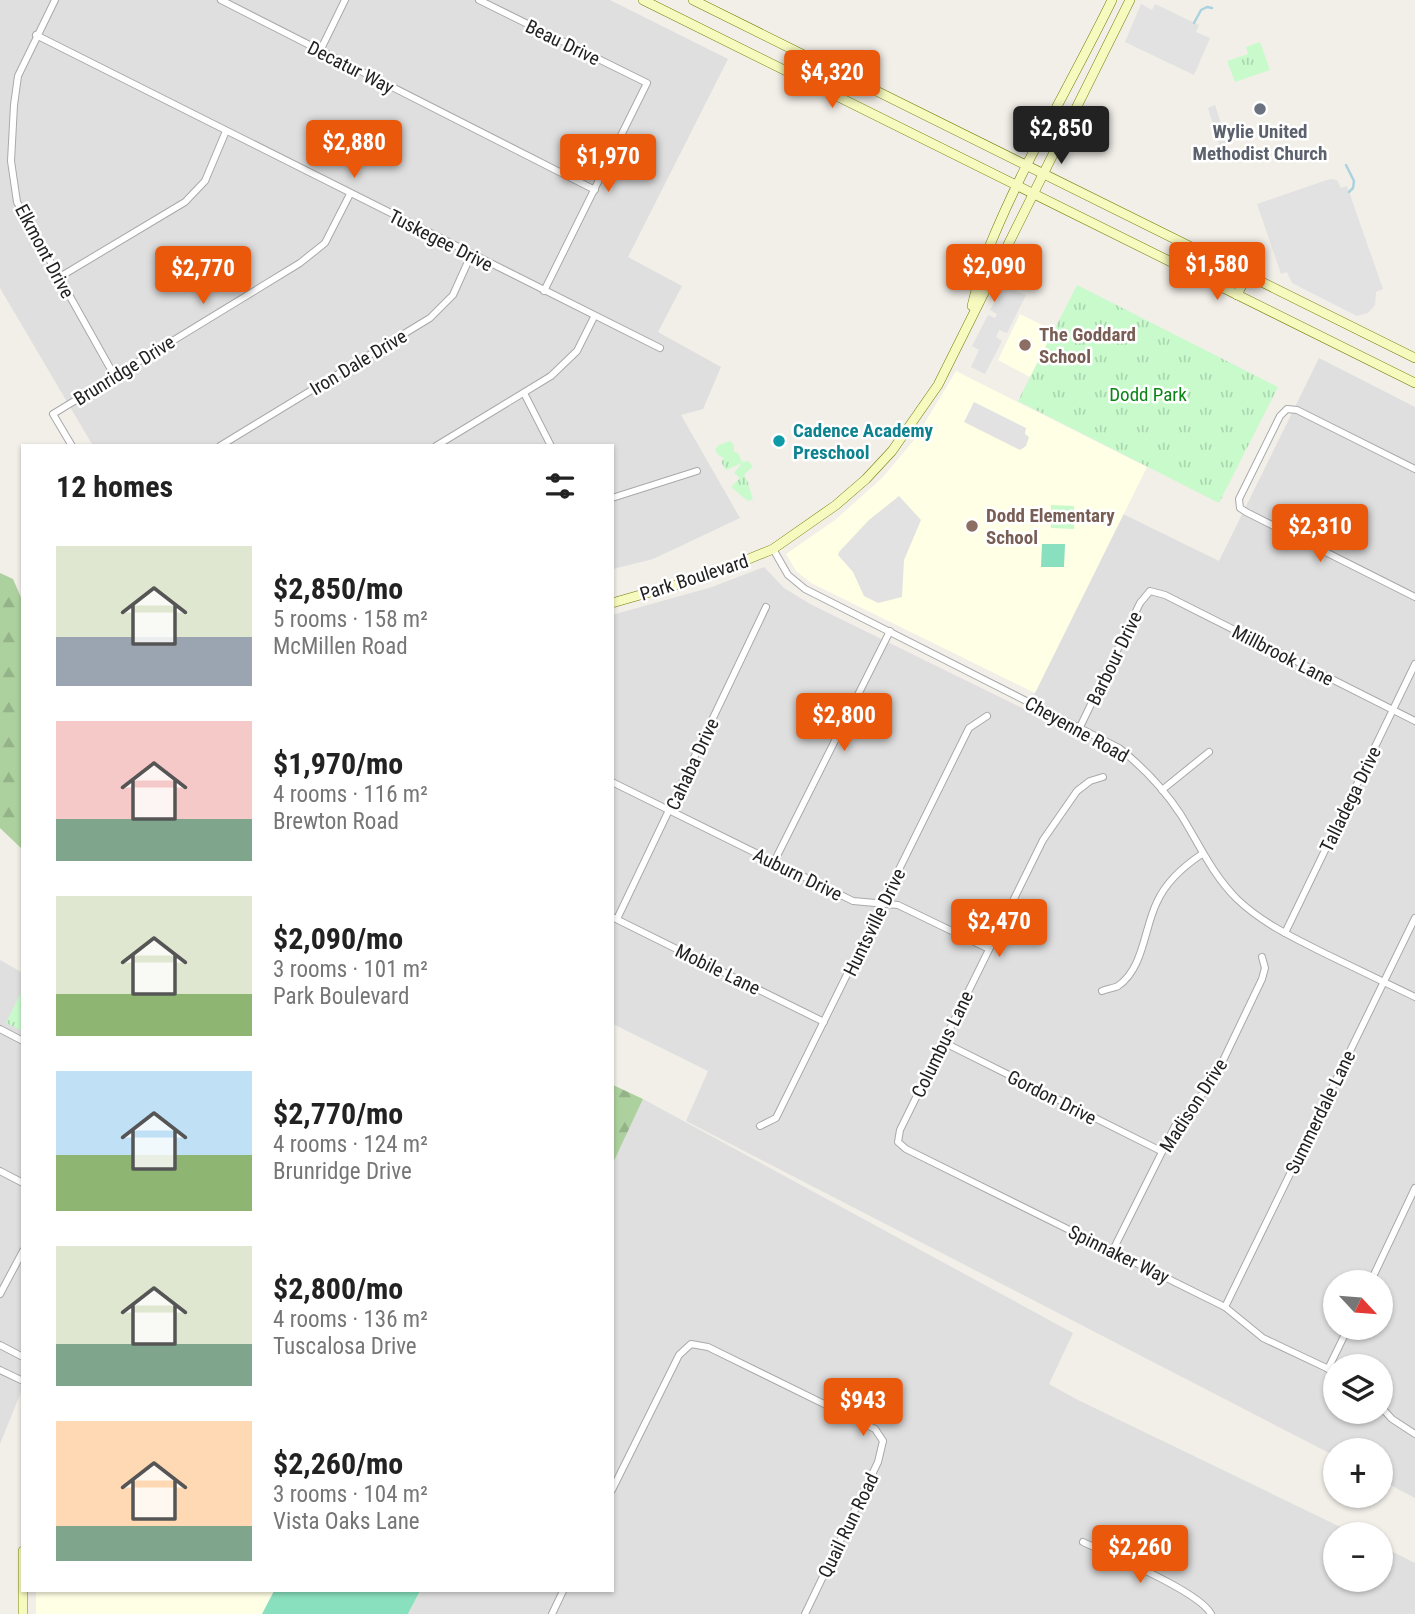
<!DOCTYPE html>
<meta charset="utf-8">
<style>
body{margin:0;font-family:"Roboto Condensed",sans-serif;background:#f2f2f2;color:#222;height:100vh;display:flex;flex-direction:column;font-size:26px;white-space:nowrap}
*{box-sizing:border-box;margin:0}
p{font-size:23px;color:#767676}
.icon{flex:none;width:38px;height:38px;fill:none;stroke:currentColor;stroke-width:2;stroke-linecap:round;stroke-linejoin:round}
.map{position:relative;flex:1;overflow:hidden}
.side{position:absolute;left:21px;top:444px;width:593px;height:1148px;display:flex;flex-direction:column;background:#fff;border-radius:0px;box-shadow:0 2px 5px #0004}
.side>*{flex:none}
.needle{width:46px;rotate:116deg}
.tools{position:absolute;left:1323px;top:1270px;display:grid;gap:14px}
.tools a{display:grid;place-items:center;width:70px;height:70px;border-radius:50%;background:#fff;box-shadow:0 2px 5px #0004;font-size:35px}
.price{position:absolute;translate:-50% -60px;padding:0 16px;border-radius:7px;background:#ea580c;color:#fff;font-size:23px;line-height:46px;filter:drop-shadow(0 2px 4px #0008)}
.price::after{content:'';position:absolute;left:50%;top:42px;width:21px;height:16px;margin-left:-10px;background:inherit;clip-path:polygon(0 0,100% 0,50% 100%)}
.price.current{background:#222;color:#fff}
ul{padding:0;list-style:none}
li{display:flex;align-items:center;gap:21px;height:175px;padding:0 35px}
li span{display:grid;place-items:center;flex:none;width:196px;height:140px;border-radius:0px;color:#555}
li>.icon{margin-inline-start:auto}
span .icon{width:84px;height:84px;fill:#fffc;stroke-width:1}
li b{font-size:30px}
h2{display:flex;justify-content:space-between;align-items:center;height:84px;padding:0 35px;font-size:30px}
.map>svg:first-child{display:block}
</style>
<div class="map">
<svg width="1415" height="1614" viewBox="0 0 1415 1614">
<defs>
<pattern id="forest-firs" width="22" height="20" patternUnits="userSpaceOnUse" patternTransform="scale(1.75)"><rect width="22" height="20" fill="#add19e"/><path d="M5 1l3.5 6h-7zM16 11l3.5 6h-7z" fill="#95b388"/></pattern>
<pattern id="park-tufts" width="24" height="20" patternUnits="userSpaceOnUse" patternTransform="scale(1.75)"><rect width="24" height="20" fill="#c8facc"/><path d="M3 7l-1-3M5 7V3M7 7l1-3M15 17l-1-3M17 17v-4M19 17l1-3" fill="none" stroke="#acd6af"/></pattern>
</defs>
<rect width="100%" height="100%" fill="#f2efe9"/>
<!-- residential -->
<g fill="#e0dfdf" fill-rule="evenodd">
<path d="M0 0H610L728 59 628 257 682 286 658 332 721 367 703 409 681 415 740 518 653 559 613 569 612 446H93L0 288Z"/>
<path d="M1319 358 1415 407V1498L1381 1480V1451H1335V1456L686 1121 708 1071 613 1024 612 615 712 587 764 567 784 588 810 604 1026 710 1123 514 1219 561ZM1335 1283H1381V1328H1335ZM1335 1367H1381V1412H1335Z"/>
<path d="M0 960 23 973V989L7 1022 23 1031V1387L0 1444Z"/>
<path d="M643 1099 1073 1333 1049 1384 1076 1399 1357 1535H1335V1580H1381V1546L1415 1563V1614H408L420 1591H612L613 1163Z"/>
</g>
<!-- education -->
<g fill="#ffffe5">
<path d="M1020 314 1054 331 1030 377 998 360Z"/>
<path d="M956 371 1147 467 1035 693 811 583 796 571 786 554 835 520 882 478 915 439Z"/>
<path d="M36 1591H420L408 1614H36Z"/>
</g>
<!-- forest -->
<g fill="url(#forest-firs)">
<path d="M0 573 13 579 23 602V850L0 828Z"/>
<path d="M613 1085 643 1099 613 1163Z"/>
</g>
<!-- park -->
<g fill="url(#park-tufts)">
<path d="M1260 42 1270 70 1235 82 1227 61 1248 54 1246 47Z"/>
<path d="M1077 285 1278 387 1219 503 1018 401Z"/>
<path d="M730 441 734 445V452L738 453 742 462 748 461 753 466 744 475C750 483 749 490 753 499L748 501 731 487 740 478 734 473 742 463 726 470 721 462 724 458 718 455 715 449 719 445Z"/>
<path d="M1051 505 1074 506V529L1051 528Z"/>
<path d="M23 989V1031L6 1023Z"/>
</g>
<!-- pitch -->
<g fill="#88e0be">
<path d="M1042 544H1065L1064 567H1041Z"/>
<path d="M274 1591H420L408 1614H262Z"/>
</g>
<!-- parking -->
<g fill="#e2e2e2">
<path d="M1141 4 1152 10 1155 4 1199 25 1196 32 1210 38 1194 75 1125 42Z"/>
<path d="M1215 105 1232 157 1224 160 1208 108Z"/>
<path d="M1330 179 1337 180 1341 188 1347 186 1383 289 1376 292 1375 305 1368 313 1357 316 1292 283 1287 272 1281 274 1257 204Z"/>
<path d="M1003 286 1026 295 1007 333 999 330 996 337 1002 341 985 374 971 367 979 350 972 346 988 315 995 318 997 314 990 310Z"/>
<path d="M974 402 1026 428 1025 434 1029 437 1026 446 1020 450 964 422Z"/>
<path d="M899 496 921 520 904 560 902 597 878 603 864 596 853 572 838 555 839 552 869 520Z"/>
</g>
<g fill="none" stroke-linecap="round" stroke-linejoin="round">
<!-- stream -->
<g stroke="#aad3df" stroke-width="2.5">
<path d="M1194 23 1201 10 1207 7 1212 8"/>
<path d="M1346 165 1354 181 1353 188 1349 192"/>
</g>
<defs>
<g id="street">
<path d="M55 0 18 76 14 105 11 161 17 202 114 375"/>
<path d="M221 0 595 190"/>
<path d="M479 0 647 83 544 291"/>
<path d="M36 35 660 348"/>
<path d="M320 51 345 0"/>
<path d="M58 278 185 202 205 181 226 131"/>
<path d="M524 393 551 446"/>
<path d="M72 446 53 414 300 263 325 243 350 194"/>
<path d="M220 446 430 318 453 295 471 255"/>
<path d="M436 446 551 376 577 351 594 317"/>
<path d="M1415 469 1297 410 1287 409 1280 416 1239 499 1240 508 1246 512 1415 597"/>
<path d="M612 498 697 471"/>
<path d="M773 549 788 575 805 589 1119 748C1143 767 1164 789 1181 815 1199 844 1212 874 1237 899 1263 924 1296 939 1328 955 1357 969 1386 983 1415 997"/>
<path d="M1080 727 1140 603 1150 591 1165 595 1415 721"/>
<path d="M1103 777 1090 781 1077 791 1043 840 900 1130 898 1142 906 1149 1225 1307 1263 1338 1335 1372"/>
<path d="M612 782 853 901 898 905 989 949"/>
<path d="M1162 790 1209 752"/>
<path d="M774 862 890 631"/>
<path d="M612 917 824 1022"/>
<path d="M617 919 766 607"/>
<path d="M1285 933 1415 664"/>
<path d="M1102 991C1107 989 1114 988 1118 986 1144 968 1144 928 1157 902 1166 882 1184 866 1202 854"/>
<path d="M0 1029 23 1041"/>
<path d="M943 1042 1161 1151"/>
<path d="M760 1126 776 1118 969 728 987 716"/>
<path d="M0 1171 23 1183"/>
<path d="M1113 1250 1175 1126 1205 1091 1219 1069 1262 979 1265 968 1262 957"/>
<path d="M1370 1283 1415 1188"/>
<path d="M0 1294 23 1251"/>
<path d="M1225 1307 1415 918"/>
<path d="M0 1345 23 1357"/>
<path d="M1328 1369 1348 1328"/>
<path d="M0 1370 23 1381"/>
<path d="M1381 1407 1392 1419 1415 1434"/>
<path d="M612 1490 679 1355 691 1344 708 1347 875 1429 883 1441 878 1462 805 1614"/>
<path d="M1083 1542C1110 1555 1199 1591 1211 1614"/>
<path d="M552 1614 563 1591"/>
</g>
<g id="secondary">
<path d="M643 0 1415 383"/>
<path d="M693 0 1415 358"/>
<path d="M1237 295 1247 275"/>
<path d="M972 306C977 287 981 268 988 250 1023 163 1071 84 1112 0"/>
<path d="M612 603 710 575 773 549 836 505 866 479 892 451 938 385 1130 0"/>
<path d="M23 1551V1614"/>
</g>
</defs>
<!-- street casing -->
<use href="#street" stroke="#a9a9a9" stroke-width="8"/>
<!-- secondary casing -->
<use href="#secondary" stroke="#707d05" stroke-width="10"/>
<!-- street -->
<use href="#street" stroke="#fff" stroke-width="6"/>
<!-- secondary -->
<use href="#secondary" stroke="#f7fabf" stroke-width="9"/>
</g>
<!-- markers -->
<circle fill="#6b7280" stroke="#fff" stroke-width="2.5" cx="1260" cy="109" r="7"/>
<g fill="#8d6e63" stroke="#fff" stroke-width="2.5">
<circle cx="1025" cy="345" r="7"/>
<circle cx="972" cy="526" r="7"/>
</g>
<circle fill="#0f9aa8" stroke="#fff" stroke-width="2.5" cx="779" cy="441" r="7"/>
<g text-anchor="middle" stroke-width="5" stroke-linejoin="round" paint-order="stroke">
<!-- street labels -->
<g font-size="19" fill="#222" stroke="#fff">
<text transform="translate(563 42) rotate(26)" y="7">Beau Drive</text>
<text transform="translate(351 67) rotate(27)" y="7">Decatur Way</text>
<text transform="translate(441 240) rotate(27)" y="7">Tuskegee Drive</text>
<text transform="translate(45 251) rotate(62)" y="7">Elkmont Drive</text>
<text transform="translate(358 362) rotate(-31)" y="7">Iron Dale Drive</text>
<text transform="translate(124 370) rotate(-32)" y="7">Brunridge Drive</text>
<text transform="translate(694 577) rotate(-18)" y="7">Park Boulevard</text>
<text transform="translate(1283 655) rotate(27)" y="7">Millbrook Lane</text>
<text transform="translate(1114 658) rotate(-64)" y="7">Barbour Drive</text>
<text transform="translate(1077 729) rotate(29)" y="7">Cheyenne Road</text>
<text transform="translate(692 764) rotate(-65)" y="7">Cahaba Drive</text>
<text transform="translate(1350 799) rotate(-64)" y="7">Talladega Drive</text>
<text transform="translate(798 874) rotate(26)" y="7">Auburn Drive</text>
<text transform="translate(874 922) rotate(-64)" y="7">Huntsville Drive</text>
<text transform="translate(718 969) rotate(26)" y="7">Mobile Lane</text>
<text transform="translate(942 1044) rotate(-64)" y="7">Columbus Lane</text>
<text transform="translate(1052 1097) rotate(27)" y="7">Gordon Drive</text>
<text transform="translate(1193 1105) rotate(-57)" y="7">Madison Drive</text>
<text transform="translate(1320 1112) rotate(-64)" y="7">Summerdale Lane</text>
<text transform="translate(1119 1254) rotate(26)" y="7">Spinnaker Way</text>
<text transform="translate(848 1525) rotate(-64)" y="7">Quail Run Road</text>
</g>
<!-- worship labels -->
<g font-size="19" font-weight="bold" fill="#5b616d" stroke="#fff">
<text x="1260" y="138">Wylie United<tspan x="1260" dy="22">Methodist Church</tspan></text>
</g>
<!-- education labels -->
<g font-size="19" font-weight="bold" fill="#785e54" stroke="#fff" text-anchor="start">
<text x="1039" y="341">The Goddard<tspan x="1039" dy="22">School</tspan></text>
<text x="986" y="522">Dodd Elementary<tspan x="986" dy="22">School</tspan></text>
</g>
<!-- park labels -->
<g font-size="19" fill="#0c8416" stroke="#fff">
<text x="1148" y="401">Dodd Park</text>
</g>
<!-- culture labels -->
<g font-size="19" font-weight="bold" fill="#0d838f" stroke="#fff" text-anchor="start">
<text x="793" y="437">Cadence Academy<tspan x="793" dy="22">Preschool</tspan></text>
</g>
</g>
</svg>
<div class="tools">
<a><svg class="needle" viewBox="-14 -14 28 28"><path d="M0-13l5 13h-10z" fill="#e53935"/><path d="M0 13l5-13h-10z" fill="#767676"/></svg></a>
<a><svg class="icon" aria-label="layers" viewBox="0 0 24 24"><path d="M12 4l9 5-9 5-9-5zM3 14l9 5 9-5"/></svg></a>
<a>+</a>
<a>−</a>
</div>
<b class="price" style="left:832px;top:110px">$4,320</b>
<b class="price current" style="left:1061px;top:166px">$2,850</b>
<b class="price" style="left:354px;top:180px">$2,880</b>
<b class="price" style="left:608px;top:194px">$1,970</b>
<b class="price" style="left:1217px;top:302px">$1,580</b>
<b class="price" style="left:994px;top:304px">$2,090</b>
<b class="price" style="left:203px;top:306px">$2,770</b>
<b class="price" style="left:1320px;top:564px">$2,310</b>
<b class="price" style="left:844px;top:753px">$2,800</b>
<b class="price" style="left:999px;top:959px">$2,470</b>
<b class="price" style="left:863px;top:1438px">$943</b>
<b class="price" style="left:1140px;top:1585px">$2,260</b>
<section class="side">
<h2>12 homes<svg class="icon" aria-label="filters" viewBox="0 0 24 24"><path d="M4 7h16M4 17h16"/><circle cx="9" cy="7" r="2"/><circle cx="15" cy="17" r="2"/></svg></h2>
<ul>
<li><span style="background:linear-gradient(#dfe7d0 65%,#9aa5b1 0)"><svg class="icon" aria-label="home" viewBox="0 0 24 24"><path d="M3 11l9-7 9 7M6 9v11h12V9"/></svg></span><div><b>$2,850/mo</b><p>5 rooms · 158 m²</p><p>McMillen Road</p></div></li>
<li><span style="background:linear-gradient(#f6c9c9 70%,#7fa58c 0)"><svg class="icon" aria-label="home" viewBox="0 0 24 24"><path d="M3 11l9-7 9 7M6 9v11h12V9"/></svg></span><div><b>$1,970/mo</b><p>4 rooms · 116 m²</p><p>Brewton Road</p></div></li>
<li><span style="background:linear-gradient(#dfe7d0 70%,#8fb573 0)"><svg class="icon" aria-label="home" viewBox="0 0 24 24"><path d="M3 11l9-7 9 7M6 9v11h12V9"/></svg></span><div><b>$2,090/mo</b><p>3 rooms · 101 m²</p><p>Park Boulevard</p></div></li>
<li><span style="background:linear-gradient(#bfe0f5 60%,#8fb573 0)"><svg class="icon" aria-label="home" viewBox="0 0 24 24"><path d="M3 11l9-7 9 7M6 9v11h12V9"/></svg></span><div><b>$2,770/mo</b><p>4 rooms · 124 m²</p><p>Brunridge Drive</p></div></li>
<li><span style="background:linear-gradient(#dfe7d0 70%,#7fa58c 0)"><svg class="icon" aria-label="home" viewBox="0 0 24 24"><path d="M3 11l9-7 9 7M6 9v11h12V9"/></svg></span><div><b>$2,800/mo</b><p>4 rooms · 136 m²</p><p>Tuscalosa Drive</p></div></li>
<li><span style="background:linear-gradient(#ffd9b3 75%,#7fa58c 0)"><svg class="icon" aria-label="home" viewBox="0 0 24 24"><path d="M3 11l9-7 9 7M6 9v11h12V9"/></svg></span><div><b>$2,260/mo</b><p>3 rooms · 104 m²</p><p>Vista Oaks Lane</p></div></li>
</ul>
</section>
</div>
